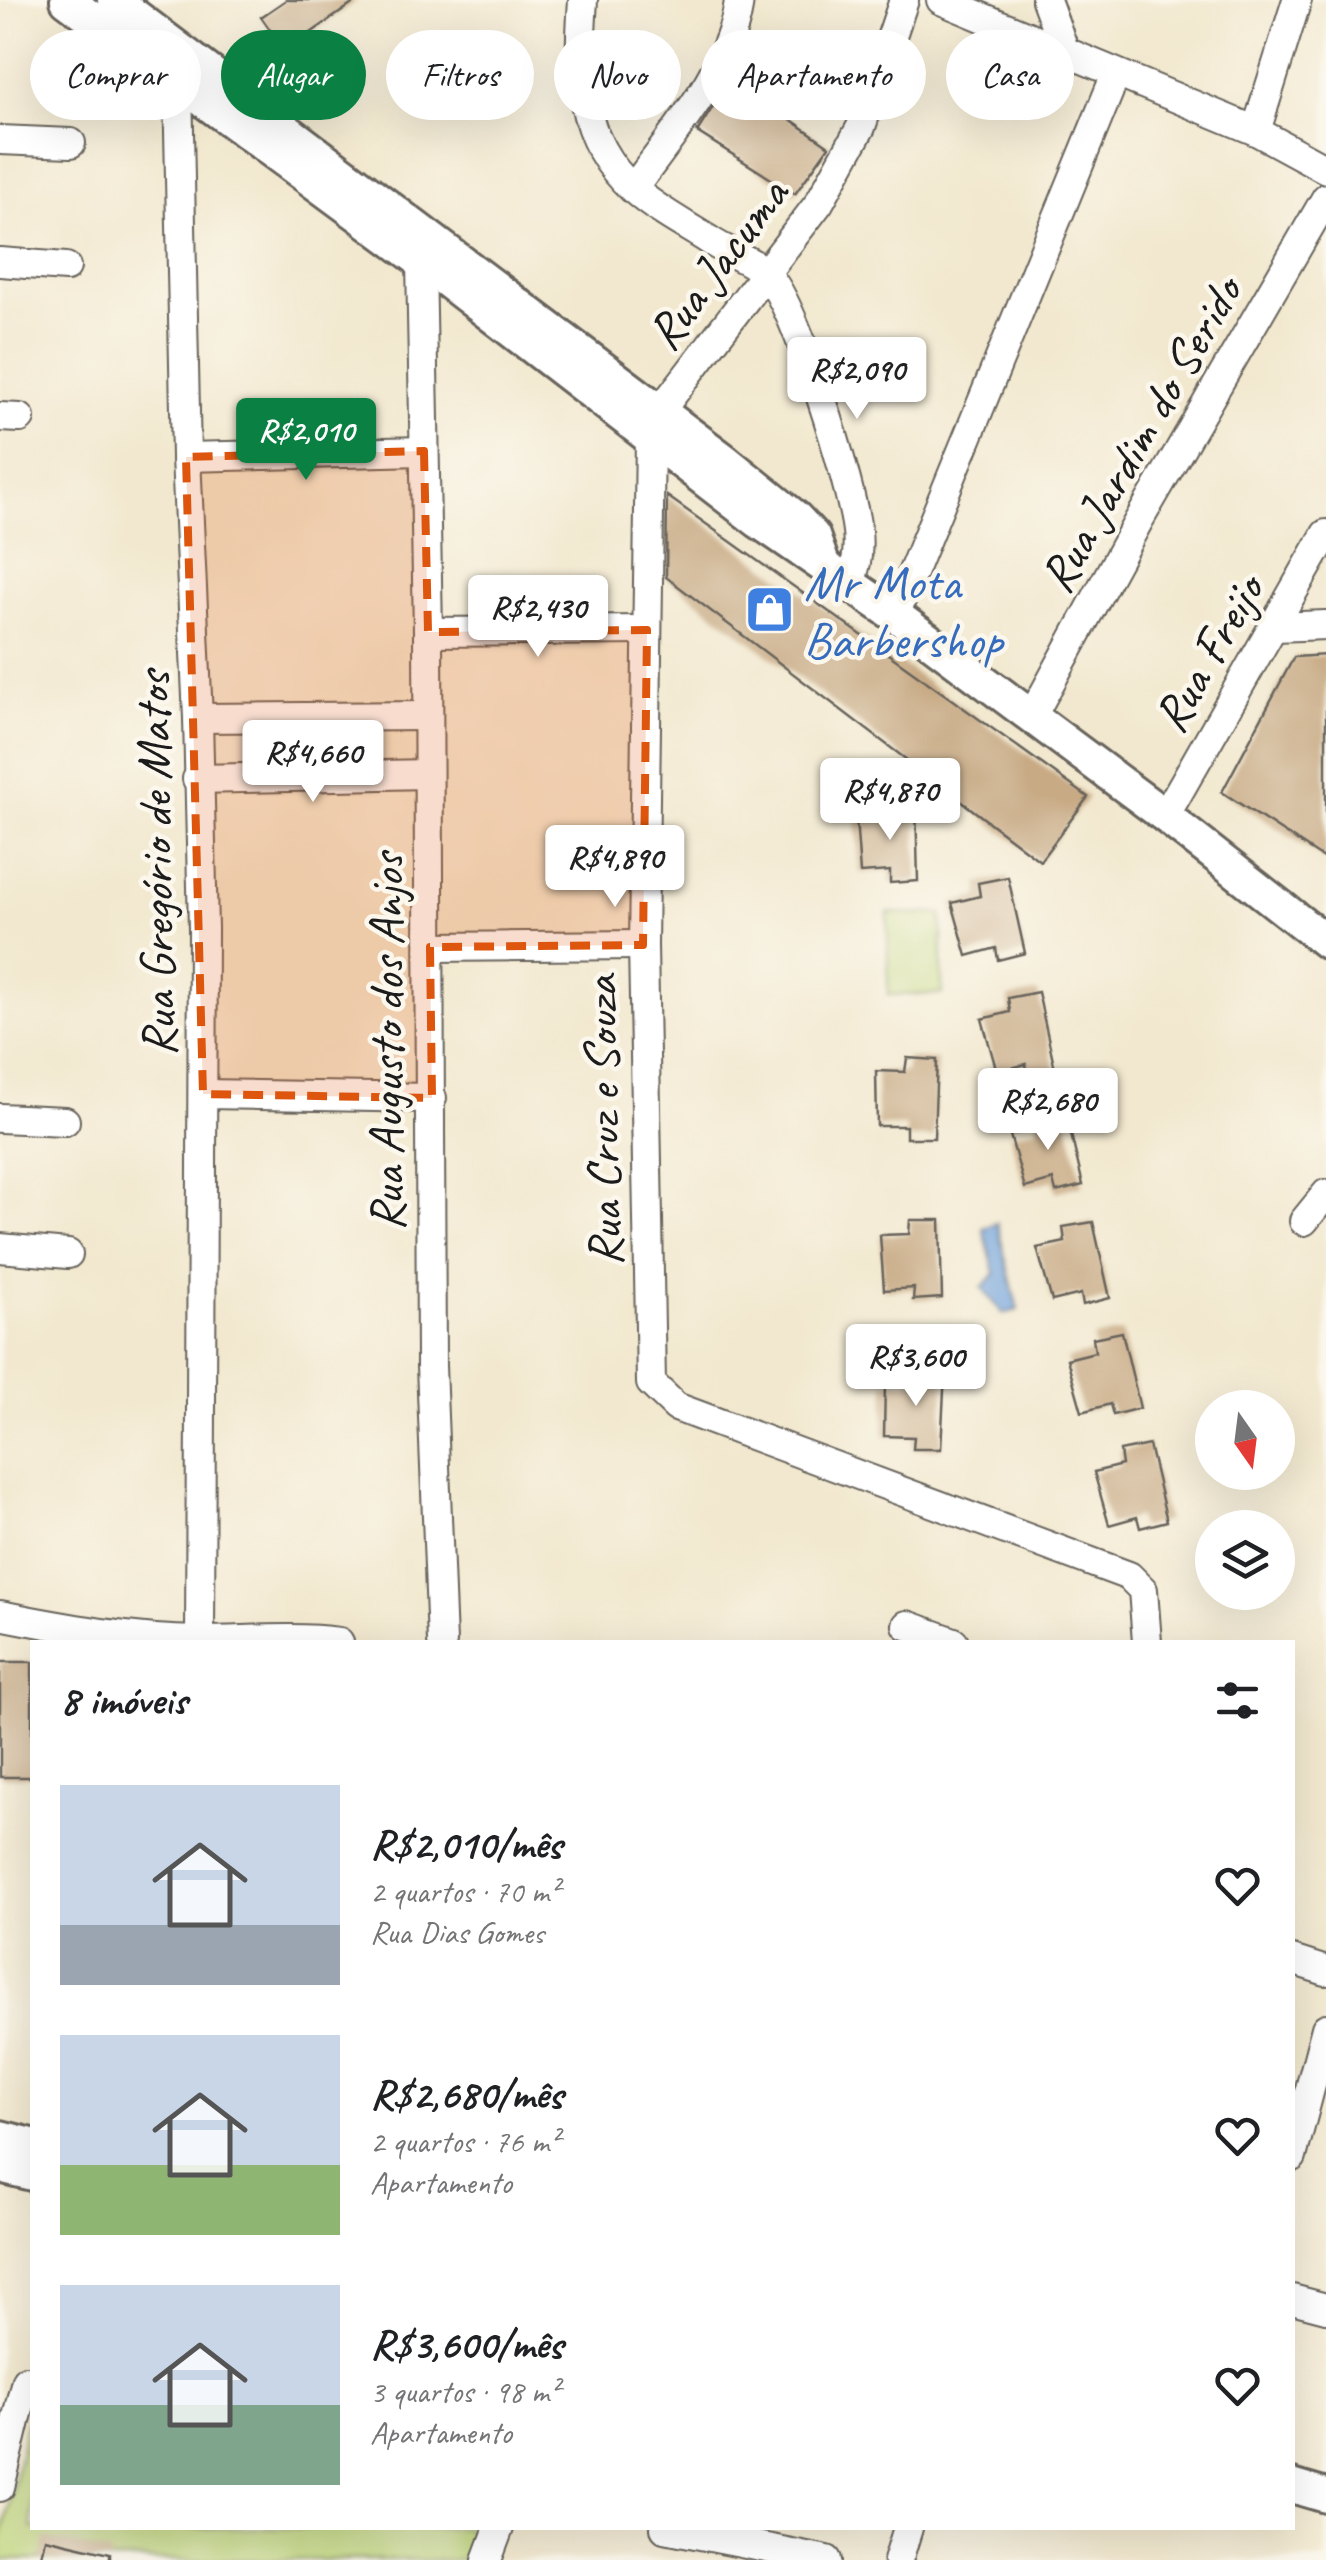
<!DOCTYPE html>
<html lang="pt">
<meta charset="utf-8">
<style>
body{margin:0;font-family:Caveat,sans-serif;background:#f6f6f6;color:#202124;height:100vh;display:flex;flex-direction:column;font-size:38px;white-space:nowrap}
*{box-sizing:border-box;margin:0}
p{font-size:32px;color:#757577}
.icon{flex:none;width:55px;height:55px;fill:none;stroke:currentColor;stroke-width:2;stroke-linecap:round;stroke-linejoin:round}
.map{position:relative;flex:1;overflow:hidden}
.side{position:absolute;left:30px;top:1640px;width:1265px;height:890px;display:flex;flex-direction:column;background:#fff;border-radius:0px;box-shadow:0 10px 40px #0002}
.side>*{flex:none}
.hud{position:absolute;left:30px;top:30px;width:1268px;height:90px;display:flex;gap:20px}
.needle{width:65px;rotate:166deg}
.tools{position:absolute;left:1195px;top:1390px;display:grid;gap:20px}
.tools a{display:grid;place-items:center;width:100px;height:100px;border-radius:50%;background:#fff;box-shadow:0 10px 40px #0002;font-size:50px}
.price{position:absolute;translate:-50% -85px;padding:0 22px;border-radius:10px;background:#fff;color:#222;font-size:32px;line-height:65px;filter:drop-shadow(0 2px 5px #0008)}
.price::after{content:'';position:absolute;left:50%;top:60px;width:30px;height:22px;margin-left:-15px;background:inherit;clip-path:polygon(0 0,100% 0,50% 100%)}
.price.selected{background:#0b8043;color:#fff}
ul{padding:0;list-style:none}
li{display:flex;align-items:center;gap:30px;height:250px;padding:0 30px}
li span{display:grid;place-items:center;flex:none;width:280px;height:200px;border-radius:0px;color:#555}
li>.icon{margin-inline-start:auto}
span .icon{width:120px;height:120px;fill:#fffc;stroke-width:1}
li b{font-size:42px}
h2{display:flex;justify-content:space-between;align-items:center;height:120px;padding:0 30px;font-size:42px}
.chip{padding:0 35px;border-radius:45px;background:#fff;box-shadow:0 10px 40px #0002;font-size:35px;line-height:90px}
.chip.selected{background:#0b8043;color:#fff}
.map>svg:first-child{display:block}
</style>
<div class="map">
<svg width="1326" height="2560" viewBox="0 0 1326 2560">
<rect width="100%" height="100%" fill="#fbf7ec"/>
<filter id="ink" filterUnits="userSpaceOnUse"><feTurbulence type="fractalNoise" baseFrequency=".01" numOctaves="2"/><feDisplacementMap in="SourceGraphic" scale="20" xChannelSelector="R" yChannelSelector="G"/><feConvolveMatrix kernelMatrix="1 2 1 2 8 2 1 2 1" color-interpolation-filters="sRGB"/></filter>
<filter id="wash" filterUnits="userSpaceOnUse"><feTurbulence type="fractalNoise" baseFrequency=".0048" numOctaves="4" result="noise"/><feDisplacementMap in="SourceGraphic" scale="40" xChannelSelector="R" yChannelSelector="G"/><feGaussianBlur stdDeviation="2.25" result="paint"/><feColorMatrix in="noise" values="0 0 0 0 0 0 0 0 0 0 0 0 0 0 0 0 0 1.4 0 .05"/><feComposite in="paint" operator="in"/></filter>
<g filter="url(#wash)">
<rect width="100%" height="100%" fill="#f2e8cf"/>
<!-- green -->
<g fill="#bdd478" stroke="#6c784a" stroke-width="2.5">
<path d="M888 913 942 914V994L888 995Z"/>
<path d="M32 2398V2528H486L474 2560H0V2547Z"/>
</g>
<!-- water -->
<path fill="#71a2dc" stroke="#465f7c" stroke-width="2.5" d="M997 1223 1018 1310 1003 1314 982 1287 995 1274 983 1228Z"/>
<g id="blocks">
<!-- building -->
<g fill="#c8aa85">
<path d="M286 0H358L285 51 261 17Z"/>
<path d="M731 78 829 146 795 194 697 132Z"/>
<path d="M667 496 1088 797 1040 861 666 577Z"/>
<path d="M1326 655V860L1222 792 1294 657Z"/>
<path d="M886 803 916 804 918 881 890 883V871L860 873 856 818 885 817Z"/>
<path d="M1008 877 1025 953 998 960 996 948 967 956 952 903 980 896 978 883Z"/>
<path d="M1038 992 1055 1069 1028 1076 1026 1064 997 1072 982 1019 1010 1012 1008 998Z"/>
<path d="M907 1058 937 1060 934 1138H906V1126H877L876 1071 905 1072Z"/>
<path d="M1065 1109 1083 1185 1056 1192 1053 1180 1025 1188 1010 1135 1038 1128 1036 1114Z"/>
<path d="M910 1220H940L942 1298 913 1300 914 1288 884 1290 880 1235 909 1234Z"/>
<path d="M1093 1222 1110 1298 1083 1305 1081 1294 1052 1301 1037 1248 1065 1242 1063 1227Z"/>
<path d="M1122 1332 1140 1408 1113 1415 1110 1404 1082 1412 1067 1359 1095 1352 1093 1338Z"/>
<path d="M916 1369 945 1371 941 1449H913L914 1437 884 1436 885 1382H913Z"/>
<path d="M1149 1445 1167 1521 1140 1528 1137 1517 1109 1525 1094 1472 1122 1465 1120 1451Z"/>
<rect x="0" y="1662" width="32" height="115"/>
<path d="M45 2538 110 2553V2560H40Z"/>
</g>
</g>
</g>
<g filter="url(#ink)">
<use href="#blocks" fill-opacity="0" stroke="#67635b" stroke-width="2.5"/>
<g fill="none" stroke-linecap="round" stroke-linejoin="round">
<defs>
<g id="minor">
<path d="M583 0C578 70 576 138 633 189 655 209 684 224 709 240 726 252 753 260 767 275 796 304 852 487 857 531 859 550 857 566 850 583"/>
<path d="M941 0 1256 131 1326 169"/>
<path d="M1046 0 1065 52"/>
<path d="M178 85 186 457 198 718 203 929 200 1641"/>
<path d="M1256 131 1297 0"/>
<path d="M0 140 71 143"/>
<path d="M633 189C670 137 733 66 739 0"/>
<path d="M421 261 428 632 431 1366 442 1642"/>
<path d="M0 262 66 267"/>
<path d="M660 411 819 203 861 127 904 0"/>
<path d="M0 417 20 418"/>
<path d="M650 437 643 945 651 1383 676 1407 1129 1576 1143 1590 1147 1642"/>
<path d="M186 457 424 451"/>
<path d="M895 615 1116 74"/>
<path d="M1275 627 1326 625"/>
<path d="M428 632 647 630"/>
<path d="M1032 716 1139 520 1326 198"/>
<path d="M198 718 428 716"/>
<path d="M197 779 428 774"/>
<path d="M1165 816 1326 534"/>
<path d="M430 947 643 945"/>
<path d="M203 1094 432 1098"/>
<path d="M0 1118 65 1121"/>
<path d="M1304 1221 1326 1194"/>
<path d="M0 1248 68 1254"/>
<path d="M0 1615C65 1628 133 1640 200 1641 246 1641 292 1636 339 1642"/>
<path d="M907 1625 954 1642"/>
<path d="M1292 1960 1326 1971"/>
<path d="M1292 2157 1326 2028"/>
<path d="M1292 2299 1326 2308"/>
<path d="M0 2487 26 2380"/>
<path d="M665 2528 827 2560"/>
<path d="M487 2560 499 2528"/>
<path d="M898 2560 908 2528"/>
</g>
<g id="major">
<path d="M67 0 421 261 758 521 895 615 1165 816 1326 942"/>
<path d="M114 0 723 459 795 517 813 536 823 564"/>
<path d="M0 2137 32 2145"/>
<path d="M0 2166 32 2174"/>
<path d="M1292 2486 1326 2496"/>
</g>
</defs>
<!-- minor casing -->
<use href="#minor" stroke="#67635b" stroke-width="32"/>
<!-- major casing -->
<use href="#major" stroke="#67635b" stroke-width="38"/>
<!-- minor -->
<use href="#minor" stroke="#fff" stroke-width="28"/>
<!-- major -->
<use href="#major" stroke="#fff" stroke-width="32"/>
</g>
</g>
<!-- marked area -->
<path fill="#de560d" fill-opacity="0.2" stroke="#de560d" stroke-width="8" stroke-dasharray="20 12" stroke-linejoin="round" d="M424 451 428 632 647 630 643 945 430 947 432 1098 203 1094 186 457Z"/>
<!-- icons -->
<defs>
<symbol id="shop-square" viewBox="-11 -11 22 22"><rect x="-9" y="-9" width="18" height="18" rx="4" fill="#3f7fe0" stroke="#fbf7ec"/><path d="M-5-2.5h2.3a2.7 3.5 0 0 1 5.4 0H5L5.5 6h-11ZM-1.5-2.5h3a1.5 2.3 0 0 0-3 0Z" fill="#fff"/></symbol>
</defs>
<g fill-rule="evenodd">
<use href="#shop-square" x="742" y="582" width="55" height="55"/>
</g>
<g text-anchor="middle" stroke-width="9" stroke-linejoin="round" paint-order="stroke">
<!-- street labels -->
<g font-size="50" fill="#1c1c1c" stroke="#fbf7ec">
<text transform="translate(716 263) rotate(-53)" y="18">Rua Jacuma</text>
<text transform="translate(1139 434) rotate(-60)" y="18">Rua Jardim do Serido</text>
<text transform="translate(1207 653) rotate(-60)" y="18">Rua Freijo</text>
<text transform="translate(154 864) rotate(-91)" y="18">Rua Gregório de Matos</text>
<text transform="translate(385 1042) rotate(-90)" y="18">Rua Augusto dos Anjos</text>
<text transform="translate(601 1121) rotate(-91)" y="18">Rua Cruz e Souza</text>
</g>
<!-- shop labels -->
<g font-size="50" fill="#366cbe" stroke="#fbf7ec" text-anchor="start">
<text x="804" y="599">Mr Mota<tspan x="804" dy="58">Barbershop</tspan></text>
</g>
</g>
</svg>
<div class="tools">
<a><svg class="needle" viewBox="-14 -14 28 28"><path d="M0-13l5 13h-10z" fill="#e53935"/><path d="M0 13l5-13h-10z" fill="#757577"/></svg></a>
<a><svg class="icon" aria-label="layers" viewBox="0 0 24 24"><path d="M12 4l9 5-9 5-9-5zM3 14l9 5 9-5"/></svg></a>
</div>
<b class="price" style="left:857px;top:422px">R$2,090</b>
<b class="price selected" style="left:306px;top:483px">R$2,010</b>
<b class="price" style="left:538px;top:660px">R$2,430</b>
<b class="price" style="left:313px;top:805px">R$4,660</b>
<b class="price" style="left:890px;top:843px">R$4,870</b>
<b class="price" style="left:615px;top:910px">R$4,890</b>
<b class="price" style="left:1048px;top:1153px">R$2,680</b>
<b class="price" style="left:916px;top:1409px">R$3,600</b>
<div class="hud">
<a class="chip">Comprar</a>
<a class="chip selected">Alugar</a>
<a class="chip">Filtros</a>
<a class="chip">Novo</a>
<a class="chip">Apartamento</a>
<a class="chip">Casa</a>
</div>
<section class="side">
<h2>8 imóveis<svg class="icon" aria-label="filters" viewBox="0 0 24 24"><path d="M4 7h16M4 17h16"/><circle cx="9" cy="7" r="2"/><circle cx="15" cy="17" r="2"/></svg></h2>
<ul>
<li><span style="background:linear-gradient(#c9d6e8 70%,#9aa5b1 0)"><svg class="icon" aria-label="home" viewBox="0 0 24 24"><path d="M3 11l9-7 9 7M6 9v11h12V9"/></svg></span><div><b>R$2,010/mês</b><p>2 quartos · 70 m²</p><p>Rua Dias Gomes</p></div><svg class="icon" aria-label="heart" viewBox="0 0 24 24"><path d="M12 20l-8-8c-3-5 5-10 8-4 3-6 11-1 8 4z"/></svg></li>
<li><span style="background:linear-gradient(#c9d6e8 65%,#8fb573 0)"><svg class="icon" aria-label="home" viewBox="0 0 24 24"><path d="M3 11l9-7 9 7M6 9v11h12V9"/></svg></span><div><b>R$2,680/mês</b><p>2 quartos · 76 m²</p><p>Apartamento</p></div><svg class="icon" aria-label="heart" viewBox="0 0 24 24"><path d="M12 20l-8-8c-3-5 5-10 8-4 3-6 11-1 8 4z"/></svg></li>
<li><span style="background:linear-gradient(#c9d6e8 60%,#7fa58c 0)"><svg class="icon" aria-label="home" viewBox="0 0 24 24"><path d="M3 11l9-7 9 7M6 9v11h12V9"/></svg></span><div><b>R$3,600/mês</b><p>3 quartos · 98 m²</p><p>Apartamento</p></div><svg class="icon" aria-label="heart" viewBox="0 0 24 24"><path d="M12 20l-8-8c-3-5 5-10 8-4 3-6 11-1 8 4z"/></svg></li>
</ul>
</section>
</div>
